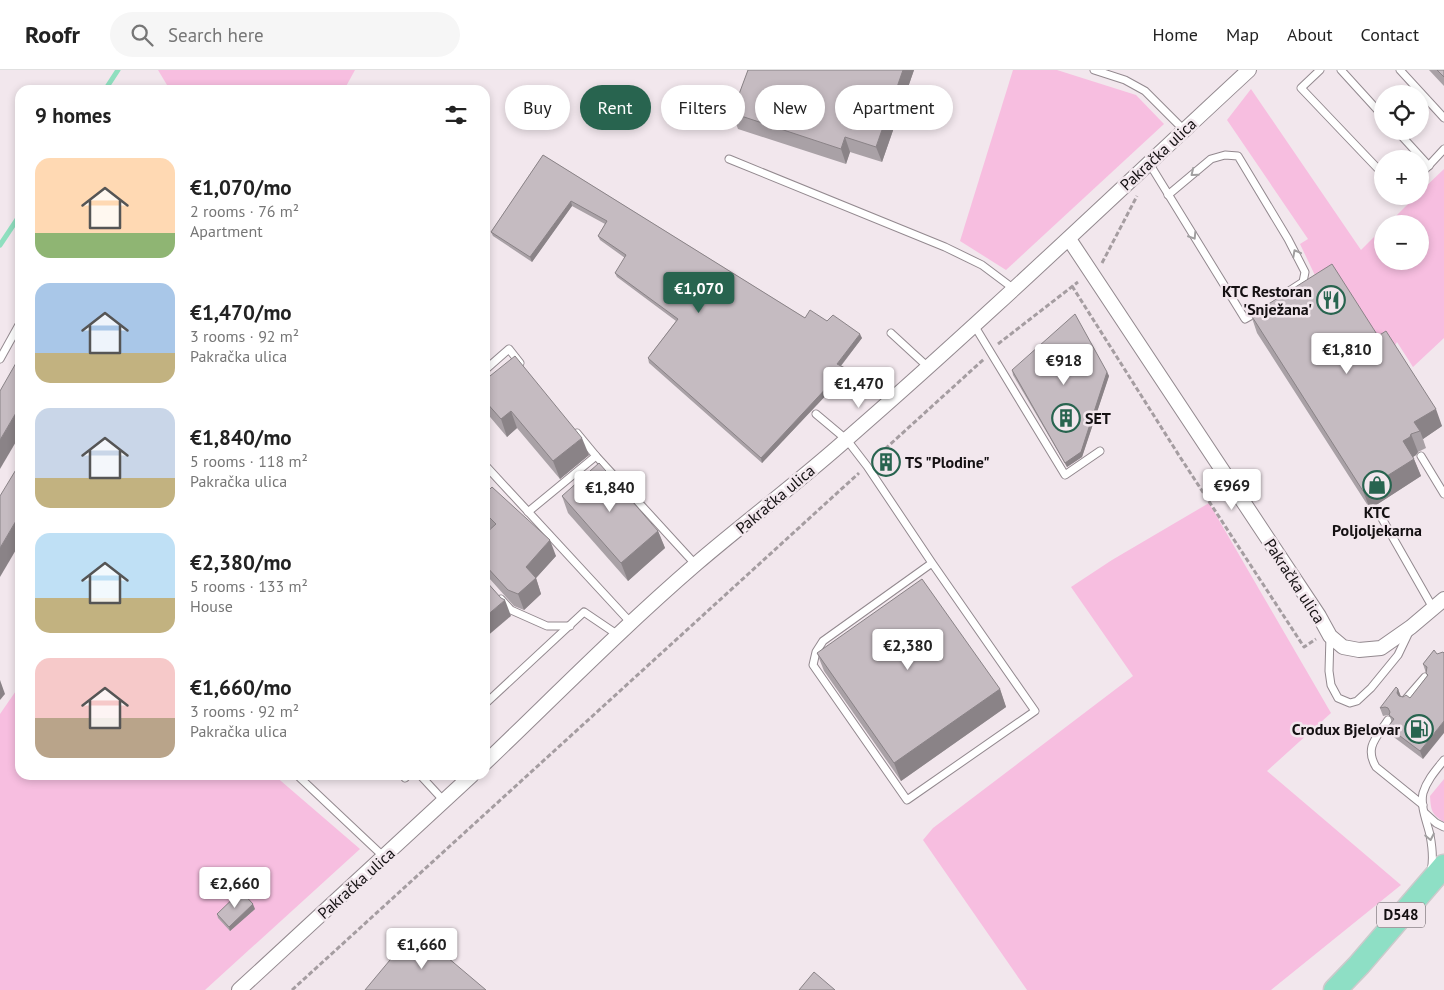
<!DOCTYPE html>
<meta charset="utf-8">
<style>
body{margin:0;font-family:"PT Sans",sans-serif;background:#f6f6f6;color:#222;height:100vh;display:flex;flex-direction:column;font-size:19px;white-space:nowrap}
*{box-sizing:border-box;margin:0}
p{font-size:16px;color:#767676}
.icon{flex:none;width:28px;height:28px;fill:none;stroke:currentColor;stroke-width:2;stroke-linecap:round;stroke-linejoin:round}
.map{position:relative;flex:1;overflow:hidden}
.panel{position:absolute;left:15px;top:15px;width:475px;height:695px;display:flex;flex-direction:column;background:#fff;border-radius:15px;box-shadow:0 2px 8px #0003}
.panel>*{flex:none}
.banner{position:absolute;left:505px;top:15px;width:475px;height:45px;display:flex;gap:10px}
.buttons{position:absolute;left:1374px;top:15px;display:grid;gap:10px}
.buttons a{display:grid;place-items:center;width:55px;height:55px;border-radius:50%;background:#fff;box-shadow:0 2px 8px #0003;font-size:25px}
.price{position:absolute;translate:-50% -42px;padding:0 11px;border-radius:5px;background:#fff;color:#222;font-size:16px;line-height:32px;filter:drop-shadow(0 1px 2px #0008)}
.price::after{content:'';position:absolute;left:50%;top:30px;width:15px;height:11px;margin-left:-8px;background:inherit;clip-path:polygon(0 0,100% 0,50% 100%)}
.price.current{background:#28644f;color:#fff}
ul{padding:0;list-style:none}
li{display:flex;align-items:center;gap:15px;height:125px;padding:0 20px}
li span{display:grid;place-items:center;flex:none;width:140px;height:100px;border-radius:15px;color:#555}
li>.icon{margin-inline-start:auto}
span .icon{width:60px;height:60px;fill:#fffc;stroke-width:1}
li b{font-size:21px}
h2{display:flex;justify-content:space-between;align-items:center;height:60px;padding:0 20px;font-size:21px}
.pill{padding:0 18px;border-radius:22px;background:#fff;box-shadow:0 2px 8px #0003;font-size:18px;line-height:45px}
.pill.current{background:#28644f;color:#fff}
header{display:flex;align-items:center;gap:30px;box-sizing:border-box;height:70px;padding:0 25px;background:#fff;border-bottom:1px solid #e0e0e0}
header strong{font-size:24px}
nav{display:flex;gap:28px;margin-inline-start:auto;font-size:18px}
.search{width:350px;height:45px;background:#f6f6f6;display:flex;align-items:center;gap:12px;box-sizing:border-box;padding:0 18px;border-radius:28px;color:#767676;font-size:19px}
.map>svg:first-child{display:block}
</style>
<header>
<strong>Roofr</strong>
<div class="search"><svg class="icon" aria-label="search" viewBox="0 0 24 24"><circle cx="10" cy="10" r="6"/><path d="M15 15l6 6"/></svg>Search here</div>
<nav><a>Home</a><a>Map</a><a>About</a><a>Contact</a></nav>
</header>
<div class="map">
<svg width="1444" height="920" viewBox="0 0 1444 920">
<rect width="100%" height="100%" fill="#f2e7ed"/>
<!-- green -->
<g fill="#f7bee0">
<path d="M158 0H355L344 20H170Z"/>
<path d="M1013 0H1057L1136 25 1164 54 1006 200 960 171Z"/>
<path d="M1251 19 1361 180 1382 159V191H1420V154H1388L1416 126H1420V122L1444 99V268L1413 297 1397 272 1393 279 1384 284 1322 220 1300 174 1308 169 1227 50Z"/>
<path d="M1209 433 1331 643 1267 701 1401 815 1271 920H1027L923 770 933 758 1133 606 1071 517 1112 490Z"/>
<path d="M20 615V705H274L360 779 205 920H0V644Z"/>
<path d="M1444 709V752C1431 744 1431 740 1430 726Z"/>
</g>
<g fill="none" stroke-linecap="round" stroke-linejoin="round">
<!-- stream -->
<g stroke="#8fdfbf" stroke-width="5">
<path d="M105 20 118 0"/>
<path d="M0 175 20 145"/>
</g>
<defs>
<g id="service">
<path d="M1094 0 1125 10 1145 21 1184 60"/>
<path d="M1320 0 1301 18 1382 103"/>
<path d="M1341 0 1382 45"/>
<path d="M1400 0 1444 48"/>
<path d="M1397 61 1429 96"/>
<path d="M729 89 945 177 982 195 1014 219"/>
<path d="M1149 93 1245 249 1259 241"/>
<path d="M1420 105 1444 79"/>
<path d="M1168 125 1211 89 1225 85 1238 86 1288 169 1305 202 1303 212 1283 225"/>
<path d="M974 255 1065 405 1100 381"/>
<path d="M891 263 928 297"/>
<path d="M0 289 20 253"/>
<path d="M485 300 509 279 520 293"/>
<path d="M816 344 847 370 867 396 932 493 1035 641 907 730 813 595 816 582 823 571 932 493"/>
<path d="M577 363 596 386 696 495"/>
<path d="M1421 386 1444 424"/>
<path d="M485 395 631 553"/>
<path d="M528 442 596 386"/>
<path d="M1380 445 1433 538"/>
<path d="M501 529 511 540 547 556H570"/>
<path d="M1330 566 1329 601 1331 615 1338 628 1350 633 1357 631 1371 618 1398 585 1409 562"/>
<path d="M1405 630 1425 607"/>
<path d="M485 634 584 542 618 565"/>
<path d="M1388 650C1377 667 1364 677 1376 697L1423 735"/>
<path d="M297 705 384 787"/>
<path d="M403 705 405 708 408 705"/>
<path d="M420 705 444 731"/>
<path d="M1425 743 1436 753 1444 757"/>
<path d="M1431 800C1434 789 1432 776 1430 765 1427 752 1420 736 1423 723 1427 710 1436 700 1444 690"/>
</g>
<g id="minor">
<path d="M1069 169 1319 546 1330 566 1343 577 1359 580 1381 578 1411 557 1444 529"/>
<path d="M485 693C555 626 623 557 696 494 746 451 799 412 848 368 985 249 1116 123 1249 0"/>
<path d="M239 920 472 705"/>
</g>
<path id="primary" d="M1335 920 1359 895 1444 796"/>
</defs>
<!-- service casing -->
<use href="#service" stroke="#93898f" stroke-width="9"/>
<!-- minor casing -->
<use href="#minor" stroke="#93898f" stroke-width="16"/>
<!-- primary casing -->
<use href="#primary" stroke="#cbcacb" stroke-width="25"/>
<!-- path -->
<g stroke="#a59da1" stroke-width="3" stroke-dasharray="5 2.5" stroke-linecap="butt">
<path d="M1102 193 1137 126"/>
<path d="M1072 216 1180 387 1304 577 1316 569"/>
<path d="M998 274 1078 212"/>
<path d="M874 389 984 289"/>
<path d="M292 920 859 403"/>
</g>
<!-- service -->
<use href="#service" stroke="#fff" stroke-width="7"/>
<!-- minor -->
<use href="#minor" stroke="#fff" stroke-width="14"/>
<!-- primary -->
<use href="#primary" stroke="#8edfc5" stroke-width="22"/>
</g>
<!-- wall -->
<g fill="#a9a1a6">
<path d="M748 0H914L882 92 850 82 846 94 738 59 732 43Z"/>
<path d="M1429 0H1444V16Z"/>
<path d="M543 85 805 248 827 251 862 268 841 296 845 298 847 303 762 393 649 293 648 288 676 251 617 207 615 203 625 188 600 170 598 166 605 154 572 136 532 192 493 166 491 162Z"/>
<path d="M1251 245 1378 266 1442 356 1423 369 1426 378 1418 382 1416 385 1413 387 1421 406 1370 439 1257 263Z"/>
<path d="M1012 300 1107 302 1109 306 1082 387 1067 397 1013 305Z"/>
<path d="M485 310 589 385 560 409 517 358 507 367 485 341Z"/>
<path d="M485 417 556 486 536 508 541 524 524 540 514 536 489 508 485 507V464L491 459 485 454Z"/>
<path d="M562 426 658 461 665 478 628 511 568 443Z"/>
<path d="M1434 580 1423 689 1391 665 1388 657 1392 652 1389 645H1388L1383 646 1380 638 1398 619 1401 627 1410 628 1427 606 1423 594Z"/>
<path d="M817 583 1000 619 1006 637 901 711 824 601Z"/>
<path d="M255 839 230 861 218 848 217 844Z"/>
</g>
<!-- shaded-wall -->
<g fill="#8a8387">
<path d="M903 0H914L882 92 876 77Z"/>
<path d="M845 67 850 82 846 94 841 79Z"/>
<path d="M571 131 572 136 532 192 530 187Z"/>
<path d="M860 264 862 268 839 298 837 294Z"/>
<path d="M845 298 847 303 762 393 761 388Z"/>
<path d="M1107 302 1109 306 1082 387 1067 397 1065 393Z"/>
<path d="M20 336V365L0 399V370Z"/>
<path d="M1436 339 1442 356 1423 369 1420 361 1414 352Z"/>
<path d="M511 341 517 358 507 367 501 349Z"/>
<path d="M1411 364 1418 382 1416 385 1410 389 1403 371Z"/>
<path d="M582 368 589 385 560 409 553 391Z"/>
<path d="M1414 389 1421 406 1370 439 1363 421Z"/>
<path d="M20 444V473L0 507V478Z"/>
<path d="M658 461 665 478 628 511 621 493Z"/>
<path d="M550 470 556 486 536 508 541 524 524 540 518 524 526 497Z"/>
<path d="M505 530 511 546 485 568V547Z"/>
<path d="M0 610 5 624 0 630Z"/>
<path d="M1000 619 1006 637 901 711 894 693Z"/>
<path d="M1398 619 1401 627 1400 631 1397 623Z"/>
<path d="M1444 651V663L1423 689 1420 681Z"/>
<path d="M253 834 255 839 230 861 229 857Z"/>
</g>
<!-- building -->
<g fill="#c5bbc1" stroke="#8a8387">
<path d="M748 0H903L876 77 845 67 841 79 732 43Z"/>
<path d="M1437 0H1444V7Z"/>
<path d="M543 85 805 248 810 240 827 251 833 245 860 264 837 294 845 298 761 388 648 288 678 249 615 203 626 185 598 166 607 151 571 131 530 187 491 162Z"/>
<path d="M1332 194 1378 266 1386 261 1436 339 1414 352 1420 361 1411 364 1410 367 1403 371 1414 389 1363 421 1251 245Z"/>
<path d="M1075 244 1107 302 1081 382 1065 393 1012 300Z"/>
<path d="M20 286V336L0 370V321Z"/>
<path d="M515 286 582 368 553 391 511 341 501 349 485 331V310Z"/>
<path d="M20 393V444L0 478V426Z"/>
<path d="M599 393 658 461 621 493 562 426Z"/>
<path d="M485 417 490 419 492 417 550 470 526 497 536 508 518 524 508 520 485 495V464L496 454 485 443Z"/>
<path d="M922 509 1000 619 894 693 817 583Z"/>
<path d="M485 510 501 528 505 530 485 547Z"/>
<path d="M1434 580 1437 584 1443 582 1444 583V651L1420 681 1388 657 1394 649 1389 645 1390 642 1388 638 1385 637 1380 638 1396 617 1398 619 1397 623 1399 626 1403 627 1406 625 1410 628 1428 605 1426 603 1427 597 1423 594Z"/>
<path d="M241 821 253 834 229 857 217 844Z"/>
<path d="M415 860 486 920H365Z"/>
<path d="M814 902 835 920H799Z"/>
</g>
<!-- one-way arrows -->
<defs><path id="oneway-chevron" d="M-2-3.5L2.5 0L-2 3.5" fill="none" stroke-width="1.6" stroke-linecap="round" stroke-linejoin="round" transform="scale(1.25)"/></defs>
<g stroke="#a19fa0">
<use href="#oneway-chevron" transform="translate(1194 103) rotate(141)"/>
<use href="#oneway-chevron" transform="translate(1193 166) rotate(58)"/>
<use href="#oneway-chevron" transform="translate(1296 183) rotate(-118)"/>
<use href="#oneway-chevron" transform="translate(1430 767) rotate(79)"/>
</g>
<!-- icons -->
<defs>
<symbol id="restaurant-ring" viewBox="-11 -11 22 22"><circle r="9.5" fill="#f2e7ed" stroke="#28644f" stroke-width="1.5"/><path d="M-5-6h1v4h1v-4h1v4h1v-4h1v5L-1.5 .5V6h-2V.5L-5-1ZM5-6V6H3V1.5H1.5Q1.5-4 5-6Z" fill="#28644f"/></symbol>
<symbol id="building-ring" viewBox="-11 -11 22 22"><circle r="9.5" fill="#f2e7ed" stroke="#28644f" stroke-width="1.5"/><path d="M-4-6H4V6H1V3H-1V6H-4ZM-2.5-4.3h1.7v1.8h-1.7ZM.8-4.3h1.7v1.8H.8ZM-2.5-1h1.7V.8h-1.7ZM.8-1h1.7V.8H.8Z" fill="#28644f"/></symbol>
<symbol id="shop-ring" viewBox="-11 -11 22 22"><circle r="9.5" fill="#f2e7ed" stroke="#28644f" stroke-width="1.5"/><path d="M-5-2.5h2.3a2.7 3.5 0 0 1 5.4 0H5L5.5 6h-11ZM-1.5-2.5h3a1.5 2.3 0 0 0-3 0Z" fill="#28644f"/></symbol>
<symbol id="fuel-ring" viewBox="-11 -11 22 22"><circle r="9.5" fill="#f2e7ed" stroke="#28644f" stroke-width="1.5"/><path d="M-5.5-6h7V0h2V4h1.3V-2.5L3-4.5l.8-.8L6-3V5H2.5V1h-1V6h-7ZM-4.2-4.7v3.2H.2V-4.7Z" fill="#28644f"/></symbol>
</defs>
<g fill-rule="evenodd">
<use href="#restaurant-ring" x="1315" y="214" width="32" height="32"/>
<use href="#building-ring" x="1050" y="332" width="32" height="32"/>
<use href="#building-ring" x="870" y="376" width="32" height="32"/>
<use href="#shop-ring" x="1361" y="399" width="32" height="32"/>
<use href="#fuel-ring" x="1403" y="643" width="32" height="32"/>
</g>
<g text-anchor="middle" stroke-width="5" stroke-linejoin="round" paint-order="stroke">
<!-- shield labels -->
<rect fill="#f2e7ed" stroke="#575054" stroke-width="1" x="1377" y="832.5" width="48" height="25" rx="4"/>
<g font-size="15" font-weight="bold" fill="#141012">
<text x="1401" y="850">D548</text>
</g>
<!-- street labels -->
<g font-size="16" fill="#141012" stroke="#f2e7ed">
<text transform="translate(1158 84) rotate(-43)" y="6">Pakračka ulica</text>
<text transform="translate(775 429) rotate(-40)" y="6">Pakračka ulica</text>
<text transform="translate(1295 511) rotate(57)" y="6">Pakračka ulica</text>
<text transform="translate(356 813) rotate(-42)" y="6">Pakračka ulica</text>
</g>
<!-- poi labels -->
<g font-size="16" font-weight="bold" fill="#141012" stroke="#f2e7ed" text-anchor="end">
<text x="1312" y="227">KTC Restoran<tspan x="1312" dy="18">'Snježana'</tspan></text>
<text x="1085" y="354" text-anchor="start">SET</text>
<text x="905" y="398" text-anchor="start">TS "Plodine"</text>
<text x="1377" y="448" text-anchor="middle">KTC<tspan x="1377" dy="18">Poljoljekarna</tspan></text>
<text x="1400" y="665">Crodux Bjelovar</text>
</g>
</g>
</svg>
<div class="buttons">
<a><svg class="icon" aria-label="locate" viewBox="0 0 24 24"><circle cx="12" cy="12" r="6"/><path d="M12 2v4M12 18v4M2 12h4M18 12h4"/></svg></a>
<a>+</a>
<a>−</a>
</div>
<b class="price current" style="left:699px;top:244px">€1,070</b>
<b class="price" style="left:1347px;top:305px">€1,810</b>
<b class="price" style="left:1064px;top:316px">€918</b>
<b class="price" style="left:859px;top:339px">€1,470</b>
<b class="price" style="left:1232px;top:441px">€969</b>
<b class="price" style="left:610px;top:443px">€1,840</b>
<b class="price" style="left:908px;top:601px">€2,380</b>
<b class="price" style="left:235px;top:839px">€2,660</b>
<b class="price" style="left:422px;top:900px">€1,660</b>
<div class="banner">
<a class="pill">Buy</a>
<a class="pill current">Rent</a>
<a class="pill">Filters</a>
<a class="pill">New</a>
<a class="pill">Apartment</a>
</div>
<section class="panel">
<h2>9 homes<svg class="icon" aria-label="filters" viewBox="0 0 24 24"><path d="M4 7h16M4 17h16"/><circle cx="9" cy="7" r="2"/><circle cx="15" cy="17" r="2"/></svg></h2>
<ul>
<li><span style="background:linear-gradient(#ffd9b3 75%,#8fb573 0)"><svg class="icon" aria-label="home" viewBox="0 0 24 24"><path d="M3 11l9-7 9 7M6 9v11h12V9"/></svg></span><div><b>€1,070/mo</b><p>2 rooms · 76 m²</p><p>Apartment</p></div></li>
<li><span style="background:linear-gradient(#a9c7e8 70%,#c2b280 0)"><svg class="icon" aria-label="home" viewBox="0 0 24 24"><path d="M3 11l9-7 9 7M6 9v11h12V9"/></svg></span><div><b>€1,470/mo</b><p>3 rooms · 92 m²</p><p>Pakračka ulica</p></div></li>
<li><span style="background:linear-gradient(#c9d6e8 70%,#c2b280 0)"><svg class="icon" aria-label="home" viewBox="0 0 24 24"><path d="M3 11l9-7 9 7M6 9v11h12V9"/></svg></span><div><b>€1,840/mo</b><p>5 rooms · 118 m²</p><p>Pakračka ulica</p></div></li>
<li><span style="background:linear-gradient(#bfe0f5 65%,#c2b280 0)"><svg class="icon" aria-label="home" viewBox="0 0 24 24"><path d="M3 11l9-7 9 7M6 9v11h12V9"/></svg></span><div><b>€2,380/mo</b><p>5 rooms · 133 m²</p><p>House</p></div></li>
<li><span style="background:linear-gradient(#f6c9c9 60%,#b9a48a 0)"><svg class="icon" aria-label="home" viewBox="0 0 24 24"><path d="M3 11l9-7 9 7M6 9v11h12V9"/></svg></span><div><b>€1,660/mo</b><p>3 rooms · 92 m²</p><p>Pakračka ulica</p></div></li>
</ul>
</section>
</div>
